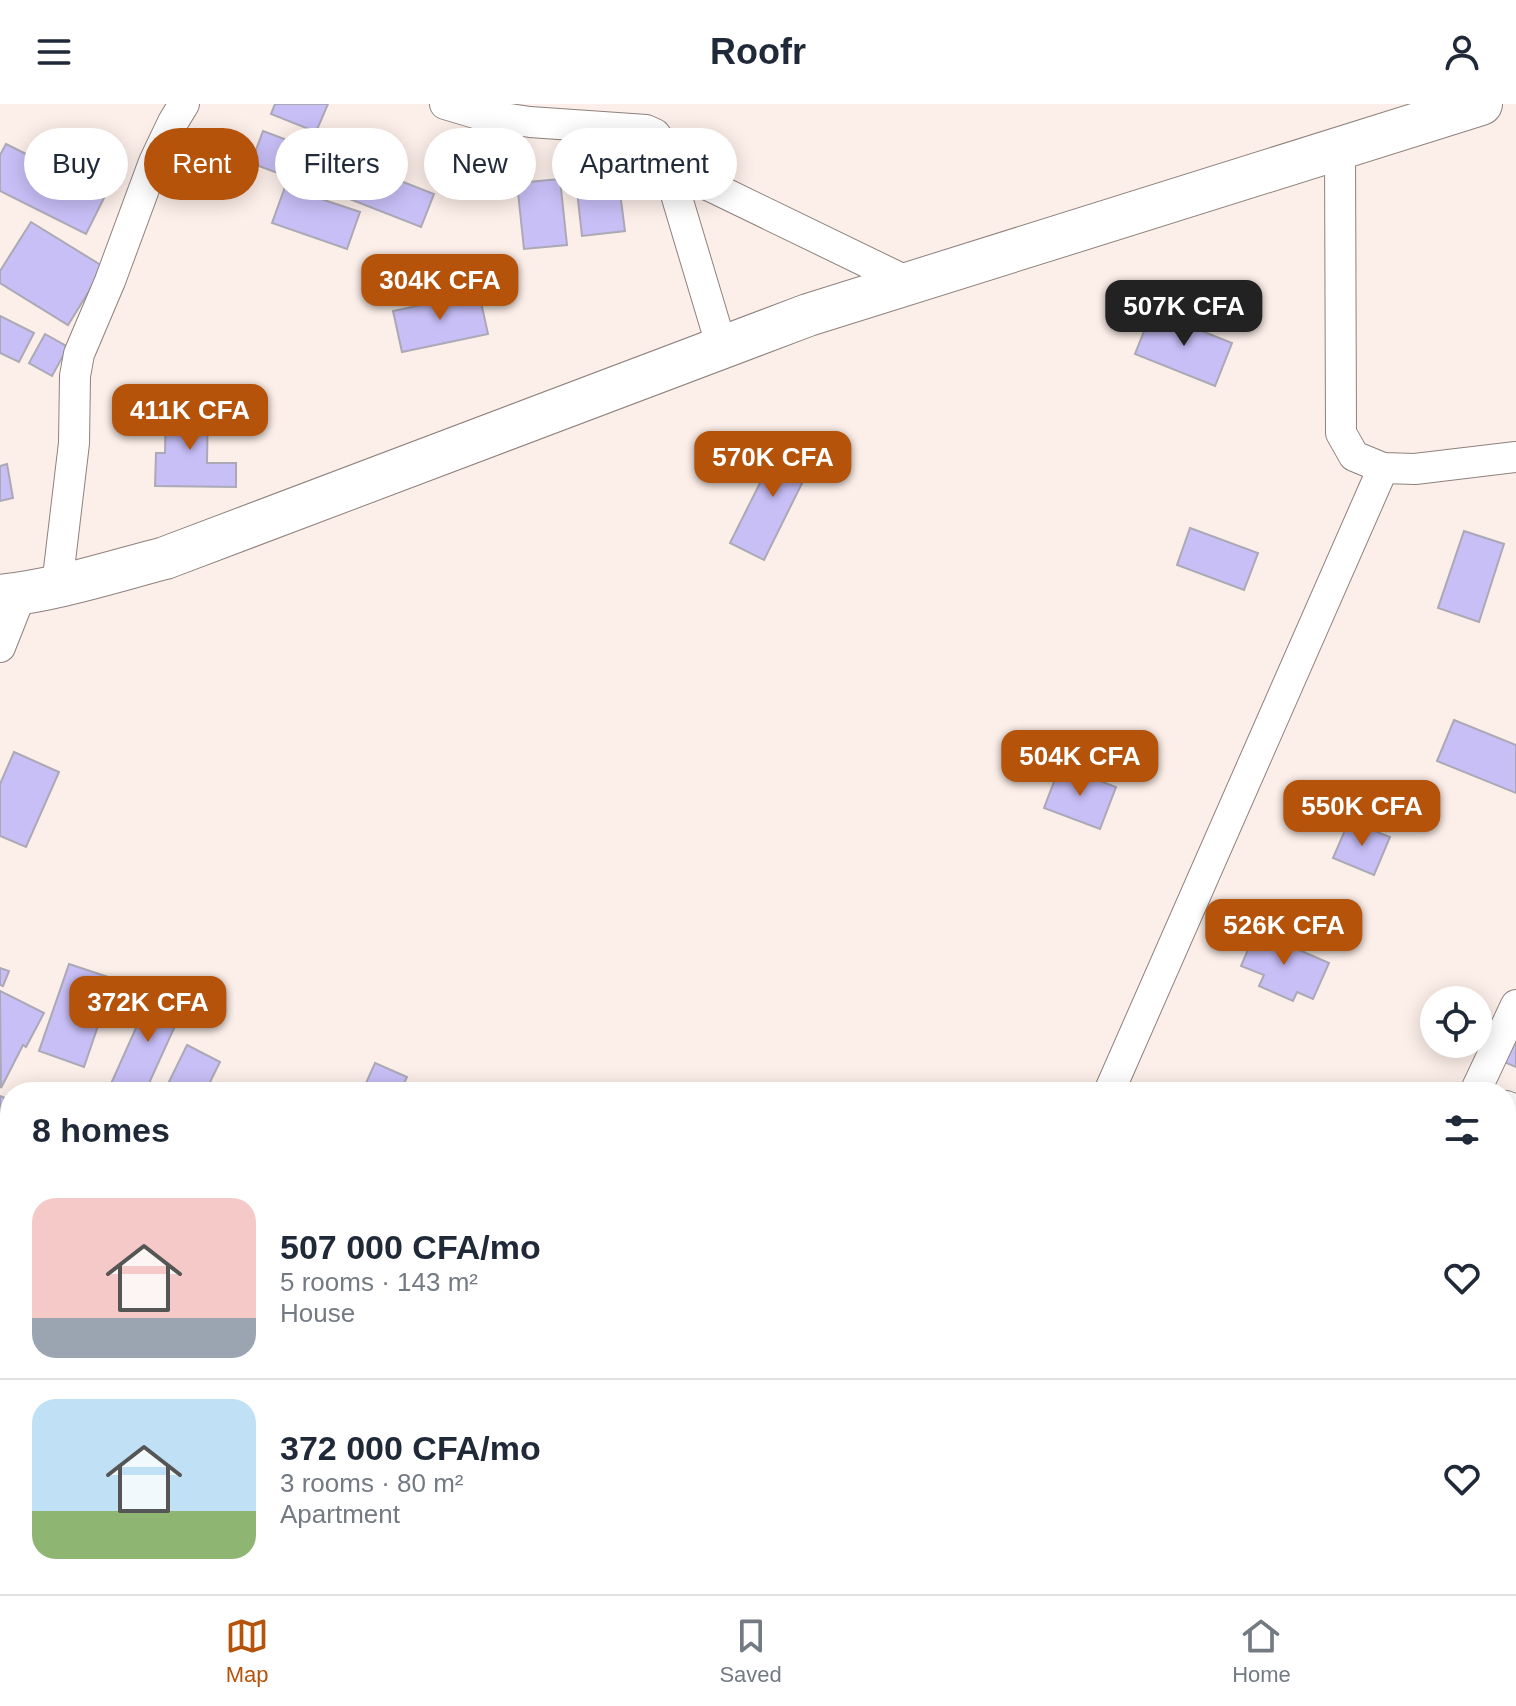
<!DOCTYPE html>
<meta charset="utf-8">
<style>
body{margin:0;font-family:Helvetica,sans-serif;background:#f6f6f7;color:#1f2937;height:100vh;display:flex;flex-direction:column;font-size:30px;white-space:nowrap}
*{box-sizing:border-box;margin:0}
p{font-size:26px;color:#747a83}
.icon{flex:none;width:44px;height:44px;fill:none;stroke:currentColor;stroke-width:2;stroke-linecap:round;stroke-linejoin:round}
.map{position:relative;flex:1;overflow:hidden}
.side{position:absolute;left:0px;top:978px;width:1516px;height:512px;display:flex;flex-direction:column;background:#fff;border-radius:32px 32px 0 0;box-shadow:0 4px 20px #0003}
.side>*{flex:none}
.hud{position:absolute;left:24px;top:24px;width:800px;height:72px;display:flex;gap:16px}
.tools{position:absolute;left:1420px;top:882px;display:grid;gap:16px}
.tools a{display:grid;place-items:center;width:72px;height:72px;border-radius:50%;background:#fff;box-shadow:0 4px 20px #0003;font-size:40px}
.price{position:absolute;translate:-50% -68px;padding:0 18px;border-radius:16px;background:#b45309;color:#fff;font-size:26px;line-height:52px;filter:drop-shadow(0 2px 4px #0008)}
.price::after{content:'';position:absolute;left:50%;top:48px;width:24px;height:18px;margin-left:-12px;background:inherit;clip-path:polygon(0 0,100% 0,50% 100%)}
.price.selected{background:#222;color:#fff}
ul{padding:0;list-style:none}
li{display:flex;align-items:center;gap:24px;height:200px;padding:0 32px}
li+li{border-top:2px solid #e0e1e3}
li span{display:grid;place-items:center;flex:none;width:224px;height:160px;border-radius:24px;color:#555}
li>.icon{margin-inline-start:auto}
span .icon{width:96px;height:96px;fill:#fffc;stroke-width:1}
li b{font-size:34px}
h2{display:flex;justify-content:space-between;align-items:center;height:96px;padding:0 32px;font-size:34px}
.tag{padding:0 28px;border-radius:36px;background:#fff;box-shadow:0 4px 20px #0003;font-size:28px;line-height:72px}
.tag.selected{background:#b45309;color:#fff}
header{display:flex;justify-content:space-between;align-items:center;height:104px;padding:0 32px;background:#fff;font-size:36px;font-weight:700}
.tab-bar{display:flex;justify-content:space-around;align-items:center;height:112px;border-top:2px solid #e0e1e3;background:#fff;font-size:22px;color:#747a83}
.tab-bar a{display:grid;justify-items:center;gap:4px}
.tab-bar .selected{color:#b45309}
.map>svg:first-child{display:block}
</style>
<header><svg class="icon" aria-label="menu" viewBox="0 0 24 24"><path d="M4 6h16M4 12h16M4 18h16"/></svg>Roofr<svg class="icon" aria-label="person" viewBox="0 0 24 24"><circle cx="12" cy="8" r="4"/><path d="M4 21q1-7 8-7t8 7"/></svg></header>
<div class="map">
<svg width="1516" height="1490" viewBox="0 0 1516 1490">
<rect width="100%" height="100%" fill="#fceee8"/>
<!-- building -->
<g fill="#c8bff7" stroke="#aaa9b5" stroke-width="2">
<path d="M275 0H328L316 28 271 10Z"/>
<path d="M263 27 303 42 291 74 251 59Z"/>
<path d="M6 40 106 90 86 130 0 87V51Z"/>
<path d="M314 43 434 90 421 123 301 76Z"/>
<path d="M618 73 625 127 582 132 576 78Z"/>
<path d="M560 75 567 141 524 145 517 79Z"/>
<path d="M285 83 360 108 347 145 272 119Z"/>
<path d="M31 118 104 163 68 221 0 179V167Z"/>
<path d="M479 189 488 230 402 248 393 207Z"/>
<path d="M1152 207 1232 239 1215 282 1135 250Z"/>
<path d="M0 212 34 229 19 258 0 249Z"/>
<path d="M45 230 68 243 52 272 29 259Z"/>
<path d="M166 300 208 301 207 359H236V383L155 382 156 349H165Z"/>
<path d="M782 335 816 351 764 456 730 439Z"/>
<path d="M7 360 13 394 0 397V362Z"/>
<path d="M1190 424 1258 449 1244 486 1177 461Z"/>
<path d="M1464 427 1504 440 1479 518 1438 504Z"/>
<path d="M1454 616 1516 641V689L1437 657Z"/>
<path d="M14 648 59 668 26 743 0 732V680Z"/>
<path d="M1060 662 1116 683 1100 725 1044 704Z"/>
<path d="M1349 717 1390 733 1374 771 1333 754Z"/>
<path d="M1256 827 1329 859 1313 895 1297 888 1293 897 1259 882 1264 871 1241 862Z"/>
<path d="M69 860 114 875 84 963 39 947Z"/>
<path d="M0 864 9 867 3 882 0 881Z"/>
<path d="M153 886 185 900 145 988H125L110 982Z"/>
<path d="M0 887 44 909 26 943 23 941 1 984Z"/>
<path d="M1516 927V963L1504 958Z"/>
<path d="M187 941 220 958 205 988H164Z"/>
<path d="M375 959 407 973 400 988H362Z"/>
<path d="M0 992 10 996 0 1020Z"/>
<path d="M8 1166 10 1167V1278L0 1274V1185Z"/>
<path d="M1514 1178H1516V1232L1506 1229V1198Z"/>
<path d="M139 1480H181L176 1490H138L135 1489Z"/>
<path d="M192 1480H232L228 1490H187Z"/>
<path d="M340 1480H385L380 1490H335Z"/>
<path d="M486 1480H537L534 1490H482Z"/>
</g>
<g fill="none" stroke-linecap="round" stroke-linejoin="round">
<defs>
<g id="street">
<path d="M445 0 482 11 530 18 646 26 655 30 660 37 722 244"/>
<path d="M1340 44 1341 329 1354 352 1383 364 1415 365 1516 353"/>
<path d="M669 69 710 82 910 179"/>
<path d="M57 482 74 339 75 272 79 250 110 177 154 58 173 18 184 0"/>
<path d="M0 543 21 490"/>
<path d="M1109 988 1383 364"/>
<path d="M1475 988 1516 901"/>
<path d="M1506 1002 1516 1006"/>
<path d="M0 1083 10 1087"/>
<path d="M1506 1369 1516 1372"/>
<path d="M665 1480 678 1490"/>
<path d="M1344 1480 1368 1490"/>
<path d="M867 1490 873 1480"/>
<path d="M1256 1490 1260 1480"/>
</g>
<path id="secondary" d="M0 492C56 486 111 468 165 454L808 211 1481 0"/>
</defs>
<!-- street casing -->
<use href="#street" stroke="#8e817d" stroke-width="32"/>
<!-- secondary casing -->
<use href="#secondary" stroke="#8e817d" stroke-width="44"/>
<!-- street -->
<use href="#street" stroke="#fff" stroke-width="30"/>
<!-- secondary -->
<use href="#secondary" stroke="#fff" stroke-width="42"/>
</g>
</svg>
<div class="tools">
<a><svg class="icon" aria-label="locate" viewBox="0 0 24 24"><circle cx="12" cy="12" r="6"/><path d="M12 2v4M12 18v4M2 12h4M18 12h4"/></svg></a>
</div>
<b class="price" style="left:440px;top:218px">304K CFA</b>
<b class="price selected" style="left:1184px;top:244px">507K CFA</b>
<b class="price" style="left:190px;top:348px">411K CFA</b>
<b class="price" style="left:773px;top:395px">570K CFA</b>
<b class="price" style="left:1080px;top:694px">504K CFA</b>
<b class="price" style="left:1362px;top:744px">550K CFA</b>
<b class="price" style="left:1284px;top:863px">526K CFA</b>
<b class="price" style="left:148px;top:940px">372K CFA</b>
<div class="hud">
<a class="tag">Buy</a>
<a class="tag selected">Rent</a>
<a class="tag">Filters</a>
<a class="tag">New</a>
<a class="tag">Apartment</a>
</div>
<section class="side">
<h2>8 homes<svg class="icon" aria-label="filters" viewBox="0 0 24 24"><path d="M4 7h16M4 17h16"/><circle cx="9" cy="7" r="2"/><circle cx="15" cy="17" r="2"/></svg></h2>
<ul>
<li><span style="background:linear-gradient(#f6c9c9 75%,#9aa5b1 0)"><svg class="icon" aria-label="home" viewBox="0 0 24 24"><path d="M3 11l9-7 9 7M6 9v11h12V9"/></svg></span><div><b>507 000 CFA/mo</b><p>5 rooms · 143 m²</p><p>House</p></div><svg class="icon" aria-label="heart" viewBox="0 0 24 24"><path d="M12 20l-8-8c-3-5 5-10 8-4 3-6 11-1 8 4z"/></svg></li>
<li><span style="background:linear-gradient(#bfe0f5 70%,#8fb573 0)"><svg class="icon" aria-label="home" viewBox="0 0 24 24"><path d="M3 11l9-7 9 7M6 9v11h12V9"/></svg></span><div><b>372 000 CFA/mo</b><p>3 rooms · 80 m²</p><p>Apartment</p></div><svg class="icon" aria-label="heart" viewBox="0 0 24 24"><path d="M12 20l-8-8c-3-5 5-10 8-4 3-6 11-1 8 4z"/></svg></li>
</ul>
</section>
</div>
<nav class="tab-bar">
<a class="selected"><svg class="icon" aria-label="map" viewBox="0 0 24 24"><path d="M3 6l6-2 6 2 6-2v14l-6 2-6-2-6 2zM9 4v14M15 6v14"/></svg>Map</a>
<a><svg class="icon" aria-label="saved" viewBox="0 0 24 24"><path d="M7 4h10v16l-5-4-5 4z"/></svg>Saved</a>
<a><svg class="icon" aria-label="home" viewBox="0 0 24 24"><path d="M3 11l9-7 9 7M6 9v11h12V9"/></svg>Home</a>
</nav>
